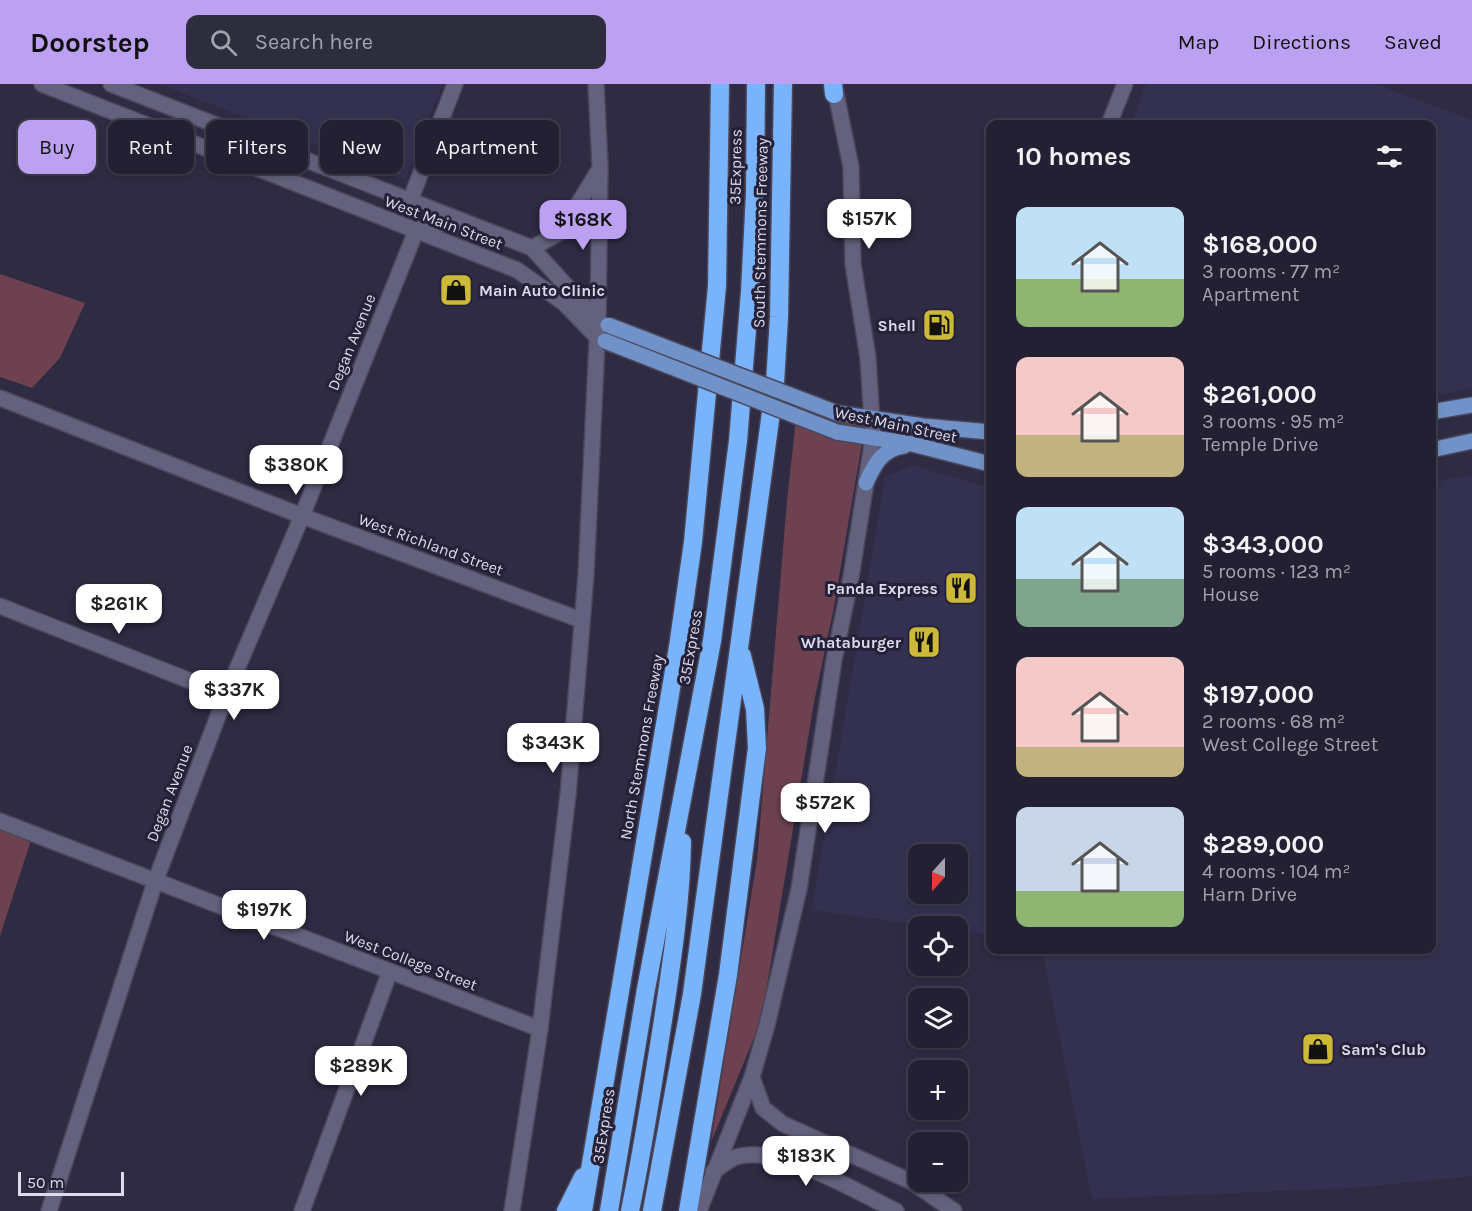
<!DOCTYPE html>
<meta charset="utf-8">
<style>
body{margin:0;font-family:Karla,sans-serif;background:#2e2d3e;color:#f1f3f6;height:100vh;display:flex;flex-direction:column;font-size:22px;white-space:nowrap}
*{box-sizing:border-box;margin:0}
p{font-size:20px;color:#a2a3ac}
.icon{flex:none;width:33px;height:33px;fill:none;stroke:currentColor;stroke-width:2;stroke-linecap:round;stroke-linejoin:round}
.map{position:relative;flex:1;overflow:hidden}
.side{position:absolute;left:986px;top:36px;width:450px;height:834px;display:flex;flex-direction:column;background:#222032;border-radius:12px;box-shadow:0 3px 9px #0003,0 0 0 2px #3f3e4d}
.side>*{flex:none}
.guide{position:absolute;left:18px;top:36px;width:570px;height:54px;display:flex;gap:12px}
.needle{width:39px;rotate:201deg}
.buttons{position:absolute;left:908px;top:760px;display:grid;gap:12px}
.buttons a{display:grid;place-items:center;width:60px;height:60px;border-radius:12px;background:#222032;box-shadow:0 3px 9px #0003,0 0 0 2px #3f3e4d;font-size:30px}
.scale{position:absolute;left:18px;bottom:15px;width:106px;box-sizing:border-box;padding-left:6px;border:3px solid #dcdbeb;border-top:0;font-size:16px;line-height:21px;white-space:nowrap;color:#dcdbeb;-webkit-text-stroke:4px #242139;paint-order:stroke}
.price{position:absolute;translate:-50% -51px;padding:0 14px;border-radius:12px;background:#fff;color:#222;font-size:20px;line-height:39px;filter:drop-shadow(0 2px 3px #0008)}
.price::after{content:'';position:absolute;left:50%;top:36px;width:18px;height:14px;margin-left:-9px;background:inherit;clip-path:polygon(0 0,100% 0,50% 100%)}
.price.on{background:#bca0f2;color:#111}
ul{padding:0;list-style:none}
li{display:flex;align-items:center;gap:18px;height:150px;padding:0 30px}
li span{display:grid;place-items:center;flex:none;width:168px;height:120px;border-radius:12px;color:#555}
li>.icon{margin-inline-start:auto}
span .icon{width:72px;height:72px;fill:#fffc;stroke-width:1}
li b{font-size:26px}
h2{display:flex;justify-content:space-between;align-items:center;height:72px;padding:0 30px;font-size:26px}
.chip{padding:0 21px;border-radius:12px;background:#222032;box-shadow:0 3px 9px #0003,0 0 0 2px #3f3e4d;font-size:21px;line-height:54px}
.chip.on{background:#bca0f2;color:#111}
header{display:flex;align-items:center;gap:36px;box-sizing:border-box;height:84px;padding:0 30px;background:#bca0f2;color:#111}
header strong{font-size:28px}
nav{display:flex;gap:33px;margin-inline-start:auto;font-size:21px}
.search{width:420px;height:54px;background:#2e2d3e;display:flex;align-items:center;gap:15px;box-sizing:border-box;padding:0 21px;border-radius:12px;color:#a2a3ac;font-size:22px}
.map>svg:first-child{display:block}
</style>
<header>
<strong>Doorstep</strong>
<div class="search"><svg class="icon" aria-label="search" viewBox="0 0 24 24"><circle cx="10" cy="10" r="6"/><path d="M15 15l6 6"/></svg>Search here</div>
<nav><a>Map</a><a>Directions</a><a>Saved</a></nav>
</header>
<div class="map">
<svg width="1472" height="1127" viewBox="0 0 1472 1127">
<rect width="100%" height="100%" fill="#2e2b43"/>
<!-- built -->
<g fill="#343150" fill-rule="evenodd">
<path d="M159 0H443L405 96Z"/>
<path d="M1146 0H1375L1472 36V304L1431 312V40H1131Z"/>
<path d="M912 381 990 404V851L957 846V843H935L812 826 885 393ZM918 771H957V810H918Z"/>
<path d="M1472 391V1092L1353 1104 1092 1115 1042 866H1431V399Z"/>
</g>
<!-- green -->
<g fill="#6e4151">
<path d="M0 190 85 219 60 274 32 304 0 293Z"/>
<path d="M806 313 866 336 833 528 814 618 766 908 756 949 711 1058 757 776 787 416 796 335Z"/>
<path d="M0 744 31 756 0 852Z"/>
</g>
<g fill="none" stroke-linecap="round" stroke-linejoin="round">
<defs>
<g id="minor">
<path d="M410 117 455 0"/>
<path d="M0 314 302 432 581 536"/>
<path d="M0 522 226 611"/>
<path d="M49 1127 155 798 226 611 302 432 416 147"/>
<path d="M302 1127 390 887"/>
</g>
<g id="tertiary">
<path d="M1109 40 1125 0"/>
<path d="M0 737 540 945"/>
<path d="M752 993 763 1024 783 1040 912 1098 954 1127"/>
<path d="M713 1088C720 1083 728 1076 736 1073 777 1060 858 1108 896 1127"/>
</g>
<g id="secondary">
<path d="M42 0 517 186 564 219 597 253"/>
<path d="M111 0 532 164 598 237"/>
<path d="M416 147 429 140 457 141"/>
<path d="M532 164 561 148 599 86"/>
<path d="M512 1127 540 945 568 711 586 491 598 237 600 83 596 0"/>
<path d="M699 1127 752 993 767 941 799 805 834 576 851 493 873 354 868 274 853 180 851 83 834 0"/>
</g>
<g id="primary">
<path d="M1431 328 1472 321"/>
<path d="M837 329 923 342 990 348"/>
<path d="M837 348 912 360 990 380"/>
<path d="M1431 366 1472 357"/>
<path d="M866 399C874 381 882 365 904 362"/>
</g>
<g id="motorway">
<path d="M833 0 834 10"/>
<path d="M566 1127 583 1093"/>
<path d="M583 1127 678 563 693 458 717 202 720 0"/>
<path d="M609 1127 646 905 712 557 725 458 738 357 750 208 755 109 756 0"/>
<path d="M630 1127C643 1064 653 1000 663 936 672 877 681 818 682 758"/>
<path d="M652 1127 692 910 775 299 779 233 783 0"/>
<path d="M688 1127 728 891 757 664 755 625 742 572"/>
</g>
</defs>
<!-- minor casing -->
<use href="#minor" stroke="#49475b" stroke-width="18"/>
<!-- tertiary casing -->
<use href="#tertiary" stroke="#49475b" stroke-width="18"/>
<!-- secondary casing -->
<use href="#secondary" stroke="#49475b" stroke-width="18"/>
<!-- primary casing -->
<use href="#primary" stroke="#49475b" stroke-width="18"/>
<!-- motorway casing -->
<use href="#motorway" stroke="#49475b" stroke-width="21"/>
<!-- minor -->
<use href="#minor" stroke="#63617d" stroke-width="15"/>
<!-- tertiary -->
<use href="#tertiary" stroke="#63617d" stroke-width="15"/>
<!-- secondary -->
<use href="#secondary" stroke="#63617d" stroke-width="15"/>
<!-- primary -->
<use href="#primary" stroke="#7092c9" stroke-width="15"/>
<!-- motorway -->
<use href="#motorway" stroke="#79b3fb" stroke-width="18"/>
<defs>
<g id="primary-bridge">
<path d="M608 241 837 329"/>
<path d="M605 257 837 348"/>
</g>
</defs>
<!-- primary-bridge casing -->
<use href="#primary-bridge" stroke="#49475b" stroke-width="18" stroke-linecap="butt"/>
<!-- primary-bridge -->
<use href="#primary-bridge" stroke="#7092c9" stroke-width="15"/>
</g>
<!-- icons -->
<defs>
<symbol id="shop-square" viewBox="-11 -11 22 22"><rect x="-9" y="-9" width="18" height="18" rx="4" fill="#ccb938" stroke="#242139"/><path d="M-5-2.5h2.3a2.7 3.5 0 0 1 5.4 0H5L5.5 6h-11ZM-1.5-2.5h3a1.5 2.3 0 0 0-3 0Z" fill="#111"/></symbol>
<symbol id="fuel-square" viewBox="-11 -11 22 22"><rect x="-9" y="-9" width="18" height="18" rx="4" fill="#ccb938" stroke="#242139"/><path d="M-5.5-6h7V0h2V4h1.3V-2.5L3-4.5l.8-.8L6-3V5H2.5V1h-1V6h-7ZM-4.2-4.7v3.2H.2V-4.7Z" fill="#111"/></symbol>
<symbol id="restaurant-square" viewBox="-11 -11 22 22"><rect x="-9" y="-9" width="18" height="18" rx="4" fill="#ccb938" stroke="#242139"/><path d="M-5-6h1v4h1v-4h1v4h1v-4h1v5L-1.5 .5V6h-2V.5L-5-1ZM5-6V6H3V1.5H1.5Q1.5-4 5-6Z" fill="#111"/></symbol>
</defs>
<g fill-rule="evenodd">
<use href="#shop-square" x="437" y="187" width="38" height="38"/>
<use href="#fuel-square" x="920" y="222" width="38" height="38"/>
<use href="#restaurant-square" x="942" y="485" width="38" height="38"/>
<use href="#restaurant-square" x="905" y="539" width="38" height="38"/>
<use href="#shop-square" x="1299" y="946" width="38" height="38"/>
</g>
<g text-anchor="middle" stroke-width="6" stroke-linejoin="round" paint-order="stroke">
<!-- street labels -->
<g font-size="16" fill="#dcdbeb" stroke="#242139">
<text transform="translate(735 83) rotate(-89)" y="6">35Express</text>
<text transform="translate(444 138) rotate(21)" y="6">West Main Street</text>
<text transform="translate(760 149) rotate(-89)" y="6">South Stemmons Freeway</text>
<text transform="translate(351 258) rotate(-68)" y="6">Degan Avenue</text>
<text transform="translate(896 340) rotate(12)" y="6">West Main Street</text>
<text transform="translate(431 460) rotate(20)" y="6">West Richland Street</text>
<text transform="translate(690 563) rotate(-80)" y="6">35Express</text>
<text transform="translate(641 663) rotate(-80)" y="6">North Stemmons Freeway</text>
<text transform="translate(169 709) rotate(-69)" y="6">Degan Avenue</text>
<text transform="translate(411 876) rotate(21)" y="6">West College Street</text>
<text transform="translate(603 1042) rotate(-81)" y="6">35Express</text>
</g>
<!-- poi labels -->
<g font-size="16" font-weight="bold" fill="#dcdbeb" stroke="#242139" text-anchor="end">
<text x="479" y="212" text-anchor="start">Main Auto Clinic</text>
<text x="916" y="247">Shell</text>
<text x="938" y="510">Panda Express</text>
<text x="901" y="564">Whataburger</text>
<text x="1341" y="971" text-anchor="start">Sam's Club</text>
</g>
</g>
</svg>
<div class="buttons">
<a><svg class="needle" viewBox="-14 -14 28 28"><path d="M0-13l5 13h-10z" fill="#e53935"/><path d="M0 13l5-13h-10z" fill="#a2a3ac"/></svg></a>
<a><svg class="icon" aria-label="locate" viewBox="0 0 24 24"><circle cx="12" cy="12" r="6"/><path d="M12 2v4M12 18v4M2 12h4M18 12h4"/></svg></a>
<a><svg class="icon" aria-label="layers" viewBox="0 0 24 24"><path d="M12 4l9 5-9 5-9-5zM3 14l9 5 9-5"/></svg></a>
<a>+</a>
<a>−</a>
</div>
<div class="scale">50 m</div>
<b class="price" style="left:869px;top:166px">$157K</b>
<b class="price on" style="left:583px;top:167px">$168K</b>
<b class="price" style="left:296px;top:412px">$380K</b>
<b class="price" style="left:119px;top:551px">$261K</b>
<b class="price" style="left:234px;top:637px">$337K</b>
<b class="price" style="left:553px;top:690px">$343K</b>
<b class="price" style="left:825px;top:750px">$572K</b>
<b class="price" style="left:264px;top:857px">$197K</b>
<b class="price" style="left:361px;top:1013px">$289K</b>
<b class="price" style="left:806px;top:1103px">$183K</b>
<div class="guide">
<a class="chip on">Buy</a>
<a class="chip">Rent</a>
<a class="chip">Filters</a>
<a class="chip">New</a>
<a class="chip">Apartment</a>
</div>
<section class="side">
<h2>10 homes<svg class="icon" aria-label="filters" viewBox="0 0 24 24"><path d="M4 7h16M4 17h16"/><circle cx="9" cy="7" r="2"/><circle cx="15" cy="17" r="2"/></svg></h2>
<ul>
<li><span style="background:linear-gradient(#bfe0f5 60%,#8fb573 0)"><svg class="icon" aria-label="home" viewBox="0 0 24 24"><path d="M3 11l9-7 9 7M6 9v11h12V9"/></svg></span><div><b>$168,000</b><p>3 rooms · 77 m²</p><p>Apartment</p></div></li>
<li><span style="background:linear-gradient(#f6c9c9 65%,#c2b280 0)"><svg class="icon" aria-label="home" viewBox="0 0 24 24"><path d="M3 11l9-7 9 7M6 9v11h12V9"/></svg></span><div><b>$261,000</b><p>3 rooms · 95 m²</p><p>Temple Drive</p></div></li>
<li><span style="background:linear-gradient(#bfe0f5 60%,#7fa58c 0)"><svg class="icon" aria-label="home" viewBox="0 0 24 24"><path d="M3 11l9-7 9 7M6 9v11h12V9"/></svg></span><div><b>$343,000</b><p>5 rooms · 123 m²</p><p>House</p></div></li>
<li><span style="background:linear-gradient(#f6c9c9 75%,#c2b280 0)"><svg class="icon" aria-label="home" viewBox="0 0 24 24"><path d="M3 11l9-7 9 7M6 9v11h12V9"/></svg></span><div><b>$197,000</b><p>2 rooms · 68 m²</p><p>West College Street</p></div></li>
<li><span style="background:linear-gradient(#c9d6e8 70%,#8fb573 0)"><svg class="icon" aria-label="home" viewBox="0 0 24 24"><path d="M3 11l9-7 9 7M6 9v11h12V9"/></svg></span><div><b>$289,000</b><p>4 rooms · 104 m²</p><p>Harn Drive</p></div></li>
</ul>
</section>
</div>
